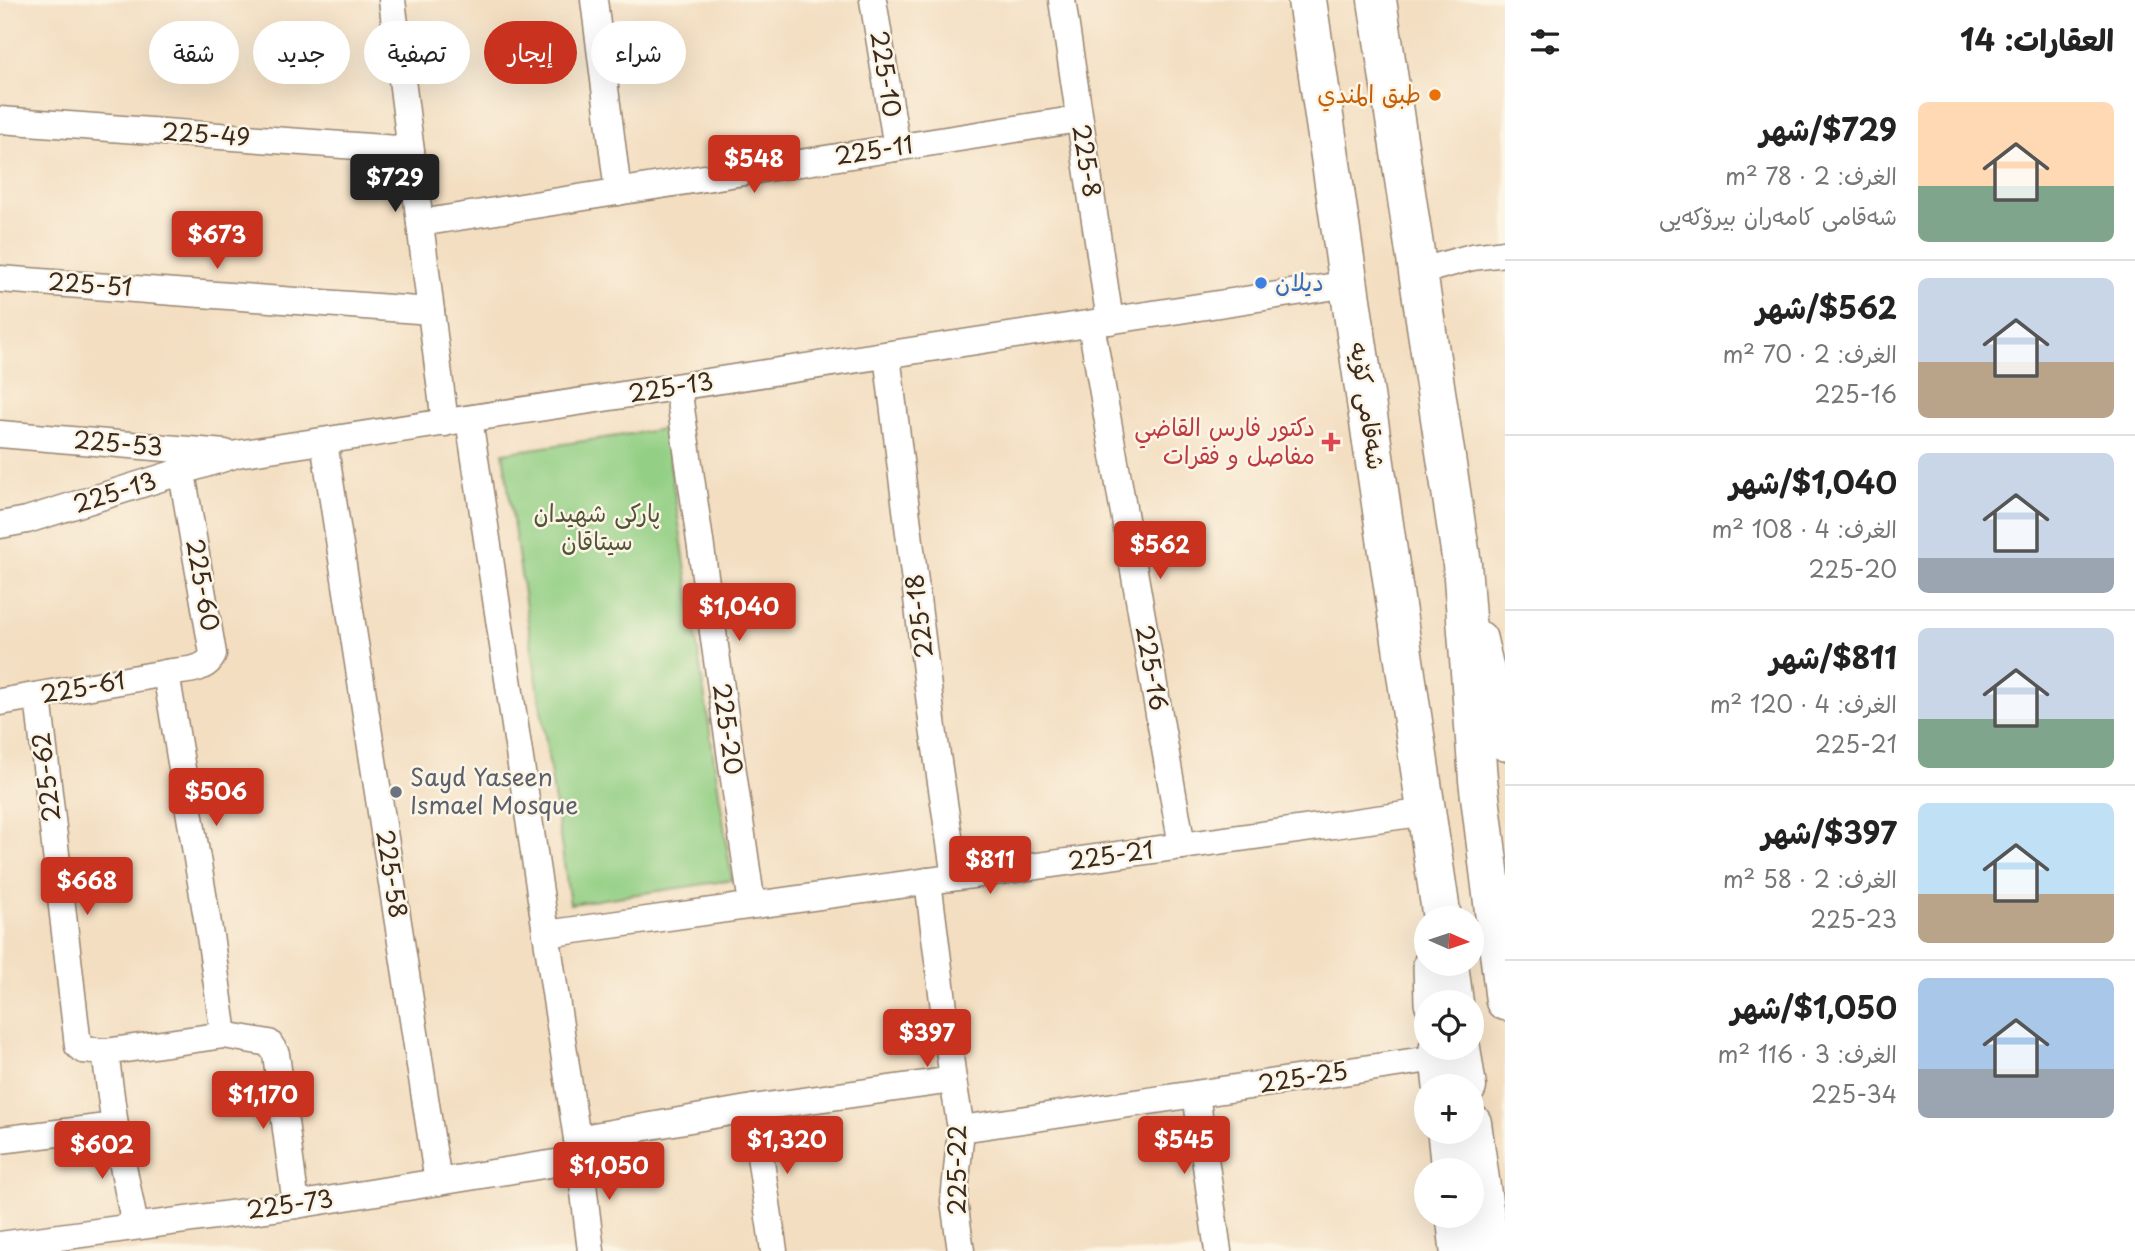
<!DOCTYPE html>
<html lang="ar">
<meta charset="utf-8">
<style>
body{margin:0;font-family:"Playpen Sans","Playpen Sans Arabic",sans-serif;background:#f6f6f6;color:#222;direction:rtl;height:100vh;display:flex;flex-direction:column;font-size:26px;white-space:nowrap}
*{box-sizing:border-box;margin:0}
p{font-size:23px;color:#767676}
.icon{flex:none;width:38px;height:38px;fill:none;stroke:currentColor;stroke-width:2;stroke-linecap:round;stroke-linejoin:round}
.map{position:relative;flex:1;overflow:hidden;direction:ltr}
.sheet{display:flex;flex-direction:column;background:#fff;width:630px}
.sheet>*{flex:none}
.hud{position:absolute;left:21px;top:21px;width:665px;height:63px;direction:rtl;display:flex;gap:14px}
.needle{width:46px;rotate:93deg}
.fabs{position:absolute;left:1414px;top:906px;display:grid;gap:14px}
.fabs a{display:grid;place-items:center;width:70px;height:70px;border-radius:50%;background:#fff;box-shadow:0 7px 28px #0002;font-size:35px}
.price{position:absolute;translate:-50% -60px;padding:0 16px;border-radius:7px;background:#c8321e;color:#fff;font-size:23px;line-height:46px;filter:drop-shadow(0 2px 4px #0008)}
.price::after{content:'';position:absolute;left:50%;top:42px;width:21px;height:16px;margin-left:-10px;background:inherit;clip-path:polygon(0 0,100% 0,50% 100%)}
.price.active{background:#222;color:#fff}
ul{padding:0;list-style:none}
li{display:flex;align-items:center;gap:21px;height:175px;padding:0 21px}
li+li{border-top:2px solid #e0e0e0}
li span{display:grid;place-items:center;flex:none;width:196px;height:140px;border-radius:10px;color:#555}
li>.icon{margin-inline-start:auto}
span .icon{width:84px;height:84px;fill:#fffc;stroke-width:1}
li b{font-size:30px}
h2{display:flex;justify-content:space-between;align-items:center;height:84px;padding:0 21px;font-size:30px}
.pill{padding:0 24px;border-radius:32px;background:#fff;box-shadow:0 7px 28px #0002;font-size:24px;line-height:63px}
.pill.active{background:#c8321e;color:#fff}
main{display:flex;flex:1;min-height:0}
.map>svg:first-child{display:block}
</style>
<main>
<section class="sheet">
<h2>العقارات: 14<svg class="icon" aria-label="filters" viewBox="0 0 24 24"><path d="M4 7h16M4 17h16"/><circle cx="9" cy="7" r="2"/><circle cx="15" cy="17" r="2"/></svg></h2>
<ul>
<li><span style="background:linear-gradient(#ffd9b3 60%,#7fa58c 0)"><svg class="icon" aria-label="home" viewBox="0 0 24 24"><path d="M3 11l9-7 9 7M6 9v11h12V9"/></svg></span><div><b>$729/شهر</b><p>الغرف: 2 · 78 m²</p><p>شه‌قامی كامەران بیرۆكەیی</p></div></li>
<li><span style="background:linear-gradient(#c9d6e8 60%,#b9a48a 0)"><svg class="icon" aria-label="home" viewBox="0 0 24 24"><path d="M3 11l9-7 9 7M6 9v11h12V9"/></svg></span><div><b>$562/شهر</b><p>الغرف: 2 · 70 m²</p><p>225-16</p></div></li>
<li><span style="background:linear-gradient(#c9d6e8 75%,#9aa5b1 0)"><svg class="icon" aria-label="home" viewBox="0 0 24 24"><path d="M3 11l9-7 9 7M6 9v11h12V9"/></svg></span><div><b>$1,040/شهر</b><p>الغرف: 4 · 108 m²</p><p>225-20</p></div></li>
<li><span style="background:linear-gradient(#c9d6e8 65%,#7fa58c 0)"><svg class="icon" aria-label="home" viewBox="0 0 24 24"><path d="M3 11l9-7 9 7M6 9v11h12V9"/></svg></span><div><b>$811/شهر</b><p>الغرف: 4 · 120 m²</p><p>225-21</p></div></li>
<li><span style="background:linear-gradient(#bfe0f5 65%,#b9a48a 0)"><svg class="icon" aria-label="home" viewBox="0 0 24 24"><path d="M3 11l9-7 9 7M6 9v11h12V9"/></svg></span><div><b>$397/شهر</b><p>الغرف: 2 · 58 m²</p><p>225-23</p></div></li>
<li><span style="background:linear-gradient(#a9c7e8 65%,#9aa5b1 0)"><svg class="icon" aria-label="home" viewBox="0 0 24 24"><path d="M3 11l9-7 9 7M6 9v11h12V9"/></svg></span><div><b>$1,050/شهر</b><p>الغرف: 3 · 116 m²</p><p>225-34</p></div></li>
</ul>
</section>
<div class="map">
<svg width="1505" height="1251" viewBox="0 0 1505 1251">
<rect width="100%" height="100%" fill="#fcf5e5"/>
<filter id="ink" filterUnits="userSpaceOnUse"><feTurbulence type="fractalNoise" baseFrequency=".0143" numOctaves="2"/><feDisplacementMap in="SourceGraphic" scale="14" xChannelSelector="R" yChannelSelector="G"/><feConvolveMatrix kernelMatrix="1 2 1 2 8 2 1 2 1" color-interpolation-filters="sRGB"/></filter>
<filter id="wash" filterUnits="userSpaceOnUse"><feTurbulence type="fractalNoise" baseFrequency=".00686" numOctaves="4" result="noise"/><feDisplacementMap in="SourceGraphic" scale="28" xChannelSelector="R" yChannelSelector="G"/><feGaussianBlur stdDeviation="1.57" result="paint"/><feColorMatrix in="noise" values="0 0 0 0 0 0 0 0 0 0 0 0 0 0 0 0 0 1.4 0 .05"/><feComposite in="paint" operator="in"/></filter>
<g filter="url(#wash)">
<rect width="100%" height="100%" fill="#f3dec1"/>
<!-- green -->
<path fill="#93cf84" stroke="#677c51" stroke-width="2" d="M665 429 732 880 570 904 503 453Z"/>
</g>
<g filter="url(#ink)">
<g fill="none" stroke-linecap="round" stroke-linejoin="round">
<defs>
<g id="minor">
<path d="M392 0 445 423"/>
<path d="M594 0 618 192"/>
<path d="M873 0 897 148"/>
<path d="M1062 0 1110 321"/>
<path d="M0 120 411 150"/>
<path d="M420 223 1079 119"/>
<path d="M1418 272 1472 257 1505 253"/>
<path d="M0 279 431 311"/>
<path d="M1091 324 1182 846"/>
<path d="M887 355 933 728 955 877"/>
<path d="M678 387 752 905"/>
<path d="M469 419 580 1159 591 1251"/>
<path d="M0 434 225 453"/>
<path d="M324 442 438 1182"/>
<path d="M182 473 213 654C207 672 182 670 166 673L211 942 224 1035"/>
<path d="M0 525 27 520 237 454 1349 284"/>
<path d="M38 697 78 1046 83 1050 105 1052 115 1126 135 1226"/>
<path d="M0 702 166 673"/>
<path d="M928 881 953 1080 961 1129 954 1201 961 1251"/>
<path d="M546 934 1427 812"/>
<path d="M105 1052 224 1035 269 1043 276 1054 296 1205"/>
<path d="M1196 1094 1218 1251"/>
<path d="M753 1108 774 1251"/>
<path d="M961 1129 1437 1058"/>
<path d="M577 1139 753 1108 953 1080"/>
<path d="M0 1140 115 1126"/>
<path d="M0 1245 296 1205 580 1159"/>
</g>
<g id="major">
<path d="M1480 638 1505 744"/>
<path d="M1430 964 1431 1003"/>
<path d="M1436 1048 1440 1087"/>
<path d="M1444 1132 1448 1171"/>
<path d="M1453 1216 1457 1251"/>
</g>
<g id="highway">
<path d="M1307 0 1442 919"/>
<path d="M1377 0 1462 564 1478 780 1505 1001"/>
<path d="M1449 964 1454 1003"/>
<path d="M1461 1048 1467 1087"/>
<path d="M1472 1123 1490 1251"/>
</g>
</defs>
<!-- minor casing -->
<use href="#minor" stroke="#978470" stroke-width="29"/>
<!-- major casing -->
<use href="#major" stroke="#978470" stroke-width="36"/>
<!-- highway casing -->
<use href="#highway" stroke="#978470" stroke-width="41"/>
<!-- minor -->
<use href="#minor" stroke="#fff" stroke-width="26"/>
<!-- major -->
<use href="#major" stroke="#fff" stroke-width="33"/>
<!-- highway -->
<use href="#highway" stroke="#fff" stroke-width="38"/>
</g>
</g>
<!-- markers -->
<circle fill="#e8710a" stroke="#fcf5e5" stroke-width="2.5" cx="1435" cy="95" r="7"/>
<circle fill="#3f7fe0" stroke="#fcf5e5" stroke-width="2.5" cx="1261" cy="283" r="7"/>
<path fill="#e0444e" stroke="#fcf5e5" stroke-width="2.5" d="M1327.5 431.5h7v7h7v7h-7v7h-7v-7h-7v-7h7z"/>
<circle fill="#6b7280" stroke="#fcf5e5" stroke-width="2.5" cx="396" cy="792" r="7"/>
<g text-anchor="middle" stroke-width="5" stroke-linejoin="round" paint-order="stroke">
<!-- street labels -->
<g font-size="24" fill="#3b2a1e" stroke="#fcf5e5">
<text transform="translate(885 74) rotate(81)" y="8">225-10</text>
<text transform="translate(206 135) rotate(4)" y="8">225-49</text>
<text transform="translate(874 151) rotate(-9)" y="8">225-11</text>
<text transform="translate(1086 161) rotate(81)" y="8">225-8</text>
<text transform="translate(90 285) rotate(4)" y="8">225-51</text>
<text transform="translate(671 388) rotate(-9)" y="8">225-13</text>
<text transform="translate(1367 406) rotate(82)" y="8">شەقامی کۆیە</text>
<text transform="translate(118 444) rotate(5)" y="8">225-53</text>
<text transform="translate(115 493) rotate(-17)" y="8">225-13</text>
<text transform="translate(202 585) rotate(80)" y="8">225-60</text>
<text transform="translate(920 616) rotate(-97)" y="8">225-18</text>
<text transform="translate(1151 668) rotate(80)" y="8">225-16</text>
<text transform="translate(83 688) rotate(-10)" y="8">225-61</text>
<text transform="translate(727 729) rotate(82)" y="8">225-20</text>
<text transform="translate(47 777) rotate(-97)" y="8">225-62</text>
<text transform="translate(1111 856) rotate(-8)" y="8">225-21</text>
<text transform="translate(391 874) rotate(81)" y="8">225-58</text>
<text transform="translate(1303 1078) rotate(-9)" y="8">225-25</text>
<text transform="translate(958 1170) rotate(-90)" y="8">225-22</text>
<text transform="translate(290 1205) rotate(-8)" y="8">225-73</text>
</g>
<!-- food labels -->
<g font-size="24" fill="#c56008" stroke="#fcf5e5" text-anchor="end">
<text x="1421" y="103">طبق المندي</text>
</g>
<!-- shop labels -->
<g font-size="24" fill="#366cbe" stroke="#fcf5e5" text-anchor="start">
<text x="1275" y="291">دیلان</text>
</g>
<!-- health labels -->
<g font-size="24" fill="#be3a42" stroke="#fcf5e5" text-anchor="end">
<text x="1315" y="436">دكتور فارس القاضي<tspan x="1315" dy="28">مفاصل و فقرات</tspan></text>
</g>
<!-- park labels -->
<g font-size="24" fill="#515338" stroke="#fcf5e5">
<text x="597" y="522">پارکی شهیدان<tspan x="597" dy="28">سیتاقان</tspan></text>
</g>
<!-- worship labels -->
<g font-size="24" fill="#5b616d" stroke="#fcf5e5" text-anchor="start">
<text x="410" y="786">Sayd Yaseen<tspan x="410" dy="28">Ismael Mosque</tspan></text>
</g>
</g>
</svg>
<div class="fabs">
<a><svg class="needle" viewBox="-14 -14 28 28"><path d="M0-13l5 13h-10z" fill="#e53935"/><path d="M0 13l5-13h-10z" fill="#767676"/></svg></a>
<a><svg class="icon" aria-label="locate" viewBox="0 0 24 24"><circle cx="12" cy="12" r="6"/><path d="M12 2v4M12 18v4M2 12h4M18 12h4"/></svg></a>
<a>+</a>
<a>−</a>
</div>
<b class="price" style="left:754px;top:195px">$548</b>
<b class="price active" style="left:395px;top:214px">$729</b>
<b class="price" style="left:217px;top:271px">$673</b>
<b class="price" style="left:1160px;top:581px">$562</b>
<b class="price" style="left:739px;top:643px">$1,040</b>
<b class="price" style="left:216px;top:828px">$506</b>
<b class="price" style="left:990px;top:896px">$811</b>
<b class="price" style="left:87px;top:917px">$668</b>
<b class="price" style="left:927px;top:1069px">$397</b>
<b class="price" style="left:263px;top:1131px">$1,170</b>
<b class="price" style="left:787px;top:1176px">$1,320</b>
<b class="price" style="left:1184px;top:1176px">$545</b>
<b class="price" style="left:102px;top:1181px">$602</b>
<b class="price" style="left:609px;top:1202px">$1,050</b>
<div class="hud">
<a class="pill">شراء</a>
<a class="pill active">إيجار</a>
<a class="pill">تصفية</a>
<a class="pill">جديد</a>
<a class="pill">شقة</a>
</div>
</div>
</main>
